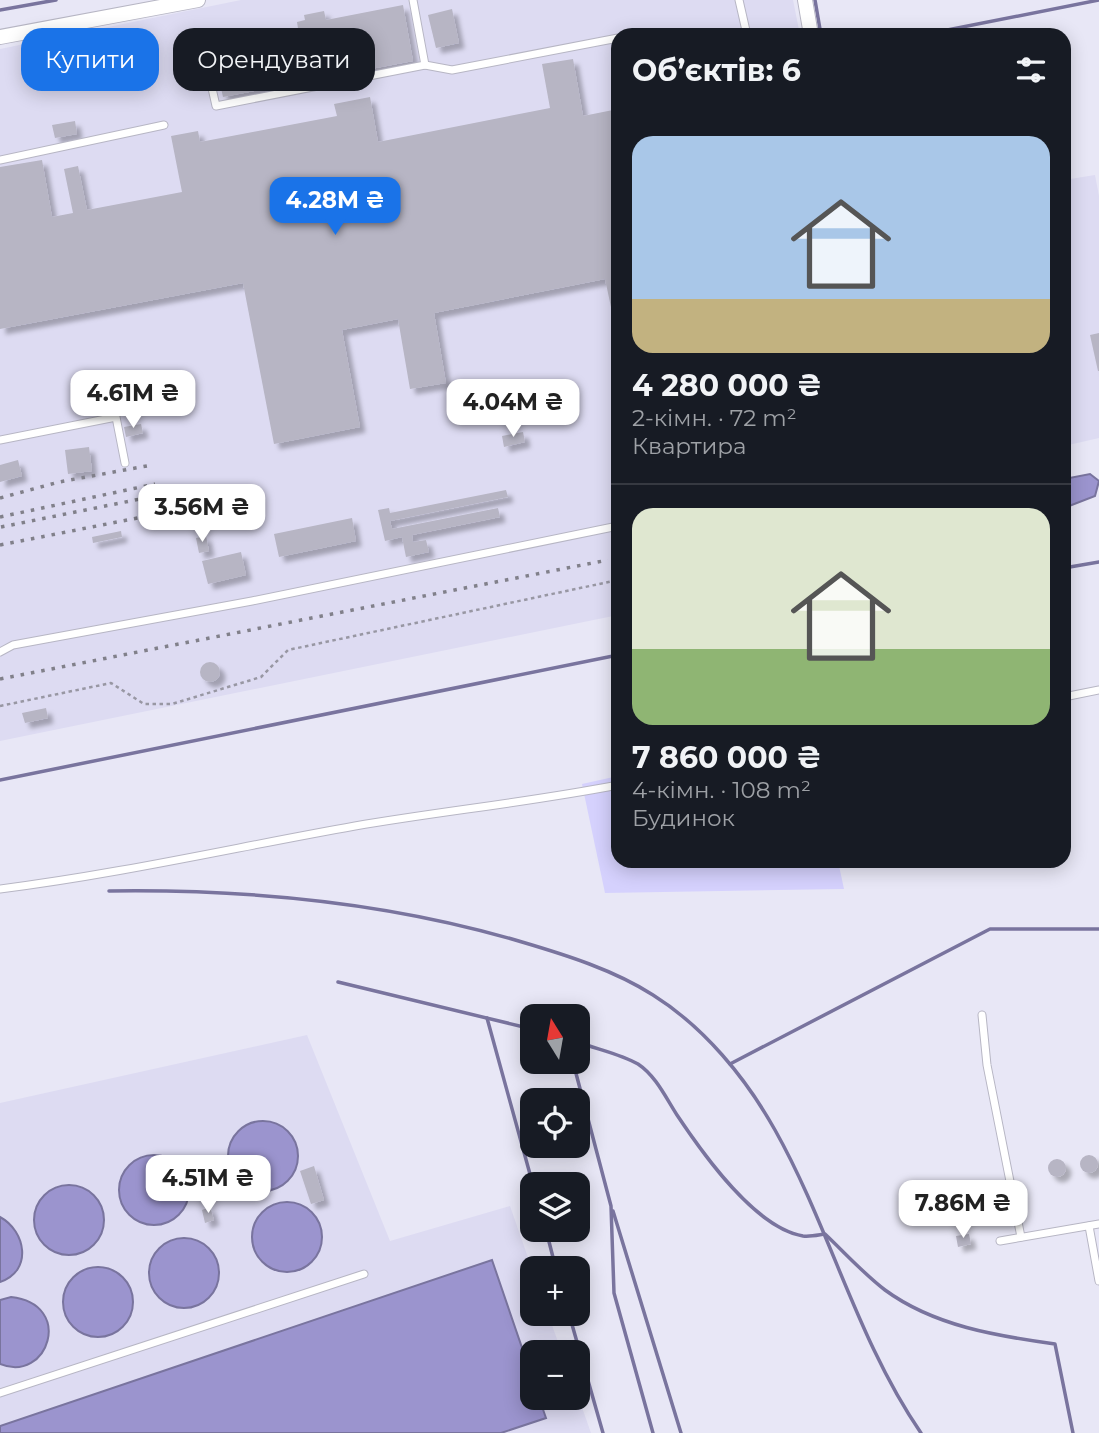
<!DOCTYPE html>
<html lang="uk">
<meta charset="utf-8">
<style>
body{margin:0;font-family:Montserrat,sans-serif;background:#242831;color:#f1f3f6;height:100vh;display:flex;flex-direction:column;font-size:26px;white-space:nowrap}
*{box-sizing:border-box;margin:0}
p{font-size:23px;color:#9ea1a6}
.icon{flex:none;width:38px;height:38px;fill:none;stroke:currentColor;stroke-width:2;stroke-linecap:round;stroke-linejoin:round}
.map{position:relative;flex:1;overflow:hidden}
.panel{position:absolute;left:611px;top:28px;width:460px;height:840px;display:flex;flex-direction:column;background:#171b24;border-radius:21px;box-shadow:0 4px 18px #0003}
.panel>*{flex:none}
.banner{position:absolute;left:21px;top:28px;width:485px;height:63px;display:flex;gap:14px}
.needle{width:46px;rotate:349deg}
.fabs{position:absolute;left:520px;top:1004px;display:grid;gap:14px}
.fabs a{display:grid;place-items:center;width:70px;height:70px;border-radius:14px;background:#171b24;box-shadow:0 4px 18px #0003;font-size:35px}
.price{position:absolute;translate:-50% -60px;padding:0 16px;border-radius:14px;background:#fff;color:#222;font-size:23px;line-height:46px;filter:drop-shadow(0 2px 4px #0008)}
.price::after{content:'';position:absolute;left:50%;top:42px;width:21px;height:16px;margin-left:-10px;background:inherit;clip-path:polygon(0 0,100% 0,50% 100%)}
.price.selected{background:#1a73e8;color:#fff}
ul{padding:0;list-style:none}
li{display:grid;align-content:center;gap:14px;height:371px;padding:0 21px}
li+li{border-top:2px solid #363941}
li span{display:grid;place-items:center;height:217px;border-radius:21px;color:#555}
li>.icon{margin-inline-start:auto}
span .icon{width:126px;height:126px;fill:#fffc;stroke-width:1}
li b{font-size:30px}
h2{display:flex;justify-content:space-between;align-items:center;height:84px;padding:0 21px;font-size:30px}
.chip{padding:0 24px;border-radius:21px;background:#171b24;box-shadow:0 4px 18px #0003;font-size:24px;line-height:63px}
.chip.selected{background:#1a73e8;color:#fff}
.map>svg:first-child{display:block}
</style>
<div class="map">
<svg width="1099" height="1433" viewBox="0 0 1099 1433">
<defs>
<filter id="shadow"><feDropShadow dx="5.5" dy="5.5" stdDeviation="2" flood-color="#0004"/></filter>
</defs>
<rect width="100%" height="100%" fill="#e8e7f6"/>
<!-- built -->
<g fill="#dddbf2">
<path d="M241 0H793L800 35H618V615L0 741V49Z"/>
<path d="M1095 175 1099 196V438L1064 446V180Z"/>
<path d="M307 1035 390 1241 510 1206 532 1269V1314H548L562 1353H532V1398L578 1396 591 1433H0V1103Z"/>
</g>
<!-- green -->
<path fill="#d5d1fd" d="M618 776V861H838L844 889 605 893 582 784Z"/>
<!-- water -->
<g fill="#9b94ce" stroke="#79749e" stroke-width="2">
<path d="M1090 474 1099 481 1095 496 1064 508V479Z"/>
<circle cx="263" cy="1156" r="35"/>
<circle cx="154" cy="1190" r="35"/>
<circle cx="69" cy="1220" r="35"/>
<circle cx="287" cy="1237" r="35"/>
<path d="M0 1217C26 1231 33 1271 0 1282Z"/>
<circle cx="184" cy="1273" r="35"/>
<path d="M492 1260 532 1377V1398H539L546 1418 501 1433H0V1426Z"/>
<circle cx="98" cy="1302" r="35"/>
<path d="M11 1297C75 1304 48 1384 0 1364V1300Z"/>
</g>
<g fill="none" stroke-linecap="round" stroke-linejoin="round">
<!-- stream -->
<g stroke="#79749e" stroke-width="3.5">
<path d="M815 0 821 35"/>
<path d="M0 10 56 0"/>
<path d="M922 35 1099 0"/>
<path d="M1064 568 1099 562"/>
<path d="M0 780 618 655"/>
<path d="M109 891C248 889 388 902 522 942 566 955 614 970 653 995 704 1027 746 1078 775 1130 830 1228 857 1340 921 1433"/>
<path d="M338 982 532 1029"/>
<path d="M487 1018 533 1185"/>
<path d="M578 1042C596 1049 621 1054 638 1064 656 1076 666 1098 677 1115 703 1154 755 1228 803 1236 810 1237 818 1235 825 1234 845 1253 864 1274 885 1290 934 1326 997 1336 1055 1344L1073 1433"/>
<path d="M573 1062 611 1206 614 1293 653 1433"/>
<path d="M730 1064 990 929H1099"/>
<path d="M613 1211 681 1433"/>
<path d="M546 1230 556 1269"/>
<path d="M569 1314 603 1433"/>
</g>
</g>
<!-- building -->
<g fill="#b7b5c4" filter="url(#shadow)">
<path d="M403 5 413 61 223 97 213 52 233 48 232 42 279 32 280 39 299 35 297 22 305 20 304 15 324 11 326 20Z"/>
<path d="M452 9 459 43 436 48 428 15Z"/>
<path d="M573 59 583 116 618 109V340L605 279 434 313 446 383 410 389 398 319 342 330 360 427 274 444 243 283 0 329V167L42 160 52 217 73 213 64 169 78 166 87 210 182 192 171 136 198 131 200 142 337 116 334 104 370 97 378 142 550 108 542 64Z"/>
<path d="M75 121 77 134 55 138 52 125Z"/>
<path d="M1099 333V371H1098L1090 335Z"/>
<path d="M141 424 143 433 126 437 124 427Z"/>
<path d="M523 432 525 442 504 447 502 436Z"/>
<path d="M89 447 92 471 68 474 65 450Z"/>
<path d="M18 460 22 476 0 482V465Z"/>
<path d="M506 490 508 497 390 521 392 529 498 508 500 517 412 535 413 542 426 540 429 552 406 557 402 537 385 541 378 510 389 508 390 513Z"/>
<path d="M352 518 356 541 279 557 274 534Z"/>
<path d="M121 531 122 537 93 543 92 537Z"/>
<path d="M206 536 209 551 199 553 196 538Z"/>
<path d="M241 552 246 575 208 584 202 561Z"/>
<circle cx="210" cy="672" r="10"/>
<path d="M46 708 48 718 25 723 22 713Z"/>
<circle cx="1089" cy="1164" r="9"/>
<circle cx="1057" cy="1168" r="9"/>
<path d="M314 1166 324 1200 311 1204 300 1171Z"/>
<path d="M210 1207 214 1220 205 1223 202 1210Z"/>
<path d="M969 1234 971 1244 958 1247 956 1236Z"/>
</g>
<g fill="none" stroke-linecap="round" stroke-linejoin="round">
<defs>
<g id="lane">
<path d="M739 0 747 35"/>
<path d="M45 29 54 80"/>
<path d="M205 57 216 106 425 65 413 0"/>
<path d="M425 65 452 70 618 38"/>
<path d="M0 160 164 125"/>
<path d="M0 440 116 417 125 463"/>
<path d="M0 652 13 645 252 601 618 526"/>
<path d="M1064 697 1099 690"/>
<path d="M0 889C119 874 237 847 355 826 443 811 531 802 618 785"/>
<path d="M982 1015 987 1065 1021 1237"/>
<path d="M1089 1226 1099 1281"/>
<path d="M1000 1241 1099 1224"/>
<path d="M0 1393 364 1274"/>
</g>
<g id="street">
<path d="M805 0 811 35"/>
<path d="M0 37 198 0"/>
</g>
</defs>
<!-- lane casing -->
<use href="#lane" stroke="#b7b6c4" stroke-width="9"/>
<!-- street casing -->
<use href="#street" stroke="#b7b6c4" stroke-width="16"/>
<!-- path -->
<path stroke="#9897a3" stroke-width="2.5" stroke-dasharray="3.5 3.5" stroke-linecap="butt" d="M0 706 111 683 144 704H172L261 677 288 650 618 580"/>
<!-- lane -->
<use href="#lane" stroke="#fff" stroke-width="7"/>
<!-- street -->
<use href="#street" stroke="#fff" stroke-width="14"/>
<!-- rail -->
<g stroke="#81808a" stroke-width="3.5" stroke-dasharray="3.5 7" stroke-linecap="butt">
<path d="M0 498 59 482 152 465"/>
<path d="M0 517 155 484"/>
<path d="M1 527 155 496"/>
<path d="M0 545 158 514"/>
<path d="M0 679 608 560"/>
</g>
</g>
</svg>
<div class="fabs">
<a><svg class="needle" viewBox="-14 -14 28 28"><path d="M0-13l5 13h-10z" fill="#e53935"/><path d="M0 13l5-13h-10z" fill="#9ea1a6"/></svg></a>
<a><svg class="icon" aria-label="locate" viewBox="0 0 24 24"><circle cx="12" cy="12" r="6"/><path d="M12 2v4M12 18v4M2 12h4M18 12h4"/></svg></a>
<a><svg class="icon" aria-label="layers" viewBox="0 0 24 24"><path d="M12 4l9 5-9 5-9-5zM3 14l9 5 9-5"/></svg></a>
<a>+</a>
<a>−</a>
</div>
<b class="price selected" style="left:335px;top:237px">4.28M ₴</b>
<b class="price" style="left:133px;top:430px">4.61M ₴</b>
<b class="price" style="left:513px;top:439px">4.04M ₴</b>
<b class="price" style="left:202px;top:544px">3.56M ₴</b>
<b class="price" style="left:208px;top:1215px">4.51M ₴</b>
<b class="price" style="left:963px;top:1240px">7.86M ₴</b>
<div class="banner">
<a class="chip selected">Купити</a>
<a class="chip">Орендувати</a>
</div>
<section class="panel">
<h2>Об’єктів: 6<svg class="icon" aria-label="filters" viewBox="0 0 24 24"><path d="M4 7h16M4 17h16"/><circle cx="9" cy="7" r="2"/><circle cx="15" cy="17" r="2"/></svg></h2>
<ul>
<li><span style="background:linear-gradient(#a9c7e8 75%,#c2b280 0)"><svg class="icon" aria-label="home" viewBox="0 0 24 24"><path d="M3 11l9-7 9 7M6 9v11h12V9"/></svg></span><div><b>4 280 000 ₴</b><p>2-кімн. · 72 m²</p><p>Квартира</p></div></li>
<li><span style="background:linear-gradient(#dfe7d0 65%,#8fb573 0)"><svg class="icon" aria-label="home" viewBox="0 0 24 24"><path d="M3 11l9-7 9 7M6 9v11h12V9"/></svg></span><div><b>7 860 000 ₴</b><p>4-кімн. · 108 m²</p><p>Будинок</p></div></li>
</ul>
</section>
</div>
